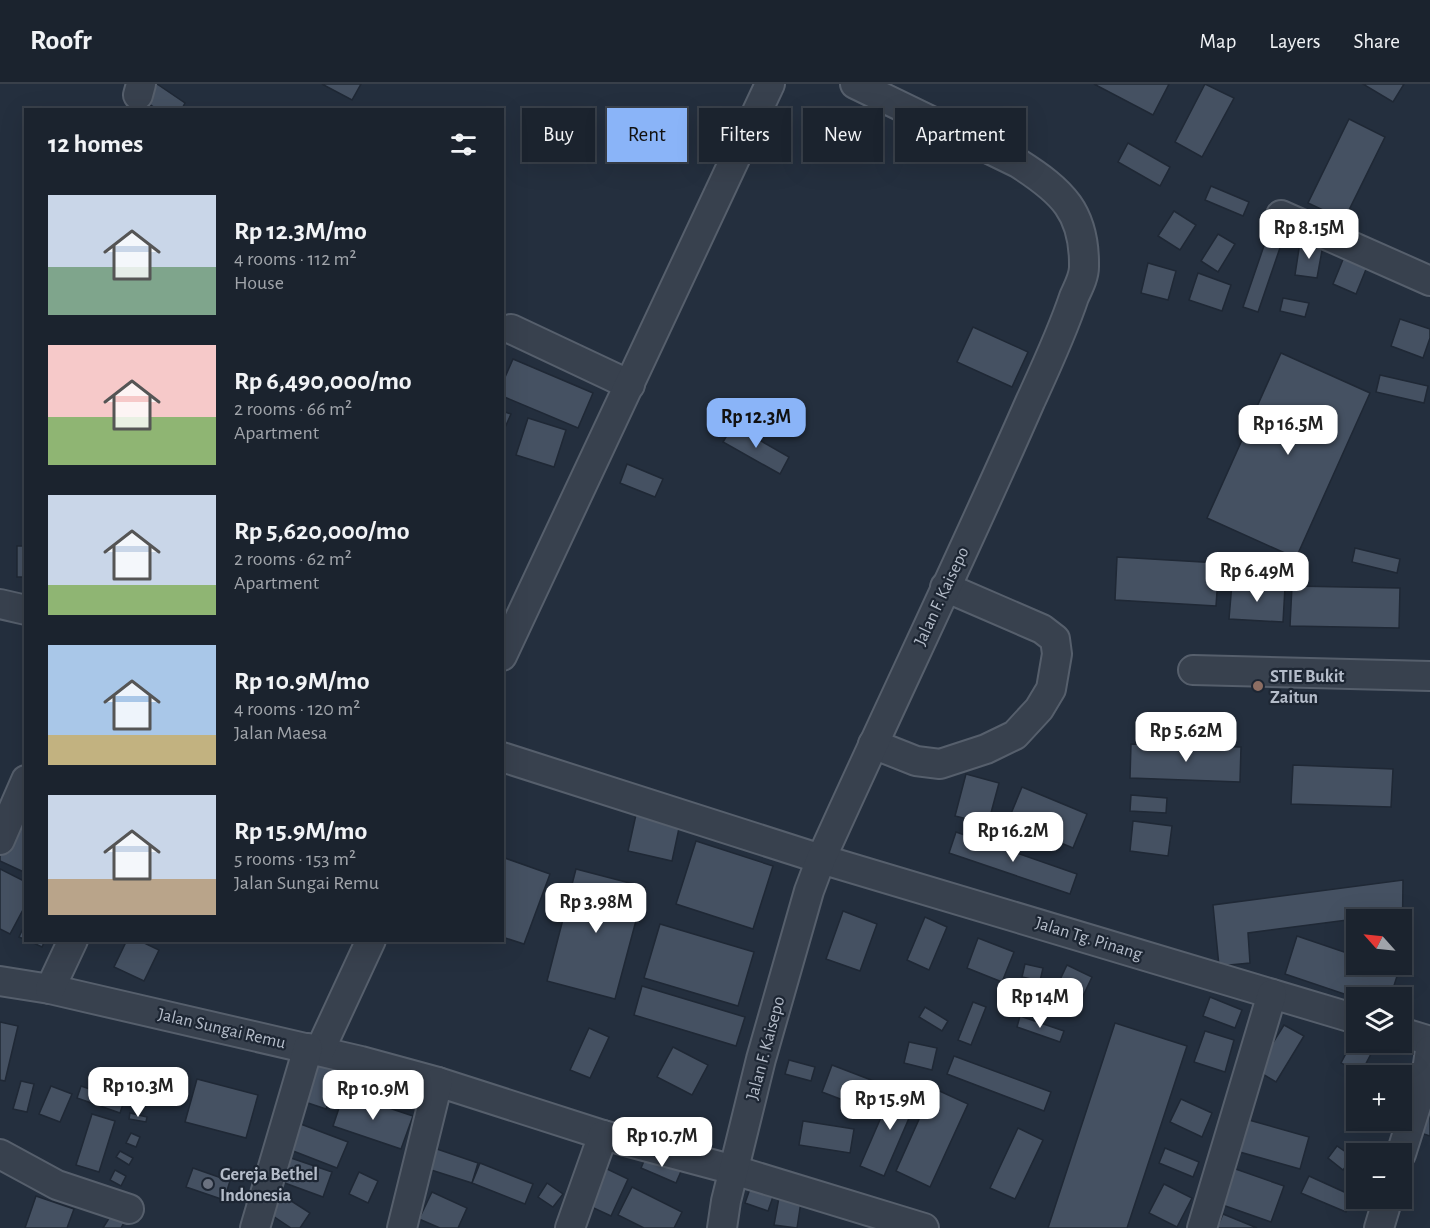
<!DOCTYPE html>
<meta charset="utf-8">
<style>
body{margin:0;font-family:"Alegreya Sans",sans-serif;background:#282f3a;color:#f1f3f6;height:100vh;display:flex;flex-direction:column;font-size:22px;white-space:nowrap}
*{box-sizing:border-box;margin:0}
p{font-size:20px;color:#a0a4aa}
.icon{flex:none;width:33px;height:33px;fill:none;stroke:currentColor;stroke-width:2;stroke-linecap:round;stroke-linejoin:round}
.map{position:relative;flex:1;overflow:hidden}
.details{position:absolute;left:24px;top:24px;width:480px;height:834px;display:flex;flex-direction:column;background:#1b232e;border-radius:0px;box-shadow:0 6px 24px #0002,0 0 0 2px #39404a}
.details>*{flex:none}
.banner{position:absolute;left:522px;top:24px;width:570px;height:54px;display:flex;gap:12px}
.needle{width:39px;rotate:297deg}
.buttons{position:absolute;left:1346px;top:825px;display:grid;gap:12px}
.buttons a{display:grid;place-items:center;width:66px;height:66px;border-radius:0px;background:#1b232e;box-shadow:0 6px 24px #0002,0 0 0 2px #39404a;font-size:30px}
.price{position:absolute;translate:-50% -51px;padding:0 14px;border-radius:12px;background:#fff;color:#222;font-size:20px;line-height:39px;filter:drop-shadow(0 2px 3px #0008)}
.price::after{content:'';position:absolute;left:50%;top:36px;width:18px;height:14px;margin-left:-9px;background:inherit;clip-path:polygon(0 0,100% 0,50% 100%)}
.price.on{background:#8ab4f8;color:#111}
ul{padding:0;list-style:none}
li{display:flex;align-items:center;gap:18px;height:150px;padding:0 24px}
li span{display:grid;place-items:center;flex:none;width:168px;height:120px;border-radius:0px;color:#555}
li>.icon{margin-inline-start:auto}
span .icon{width:72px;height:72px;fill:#fffc;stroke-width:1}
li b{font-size:26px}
h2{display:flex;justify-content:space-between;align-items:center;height:72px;padding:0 24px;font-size:26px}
.chip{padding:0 21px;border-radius:0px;background:#1b232e;box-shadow:0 6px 24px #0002,0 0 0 2px #39404a;font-size:21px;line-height:54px}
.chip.on{background:#8ab4f8;color:#111}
header{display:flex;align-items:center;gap:36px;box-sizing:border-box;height:84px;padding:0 30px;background:#1b232e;border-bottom:2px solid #39404a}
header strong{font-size:28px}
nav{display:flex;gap:33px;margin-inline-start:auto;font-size:21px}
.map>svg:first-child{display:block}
</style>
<header>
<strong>Roofr</strong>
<nav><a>Map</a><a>Layers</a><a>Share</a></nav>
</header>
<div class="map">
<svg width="1430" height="1144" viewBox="0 0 1430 1144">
<rect width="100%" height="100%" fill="#242f3e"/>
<!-- building -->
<g fill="#455162" stroke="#1f2835" stroke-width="1.5">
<path d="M157 0 185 19 181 26H158L145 17Z"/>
<path d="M322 0H361L352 16Z"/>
<path d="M1094 0H1169L1153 31Z"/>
<path d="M1205 0 1234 14 1202 73 1175 58Z"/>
<path d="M1363 0H1404L1393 18Z"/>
<path d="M1349 35 1385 53 1344 136 1308 119Z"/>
<path d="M1128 59 1170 83 1160 102 1118 78Z"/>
<path d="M1211 102 1249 118 1243 132 1205 116Z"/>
<path d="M1174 127 1196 141 1180 166 1158 152Z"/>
<path d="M1218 150 1235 160 1218 188 1201 177Z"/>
<path d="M1268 150 1283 155 1258 228 1243 223Z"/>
<path d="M1300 158 1323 161 1317 194 1295 191Z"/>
<path d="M1346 168 1369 178 1356 210 1333 200Z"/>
<path d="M1148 179 1176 187 1168 216 1141 209Z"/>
<path d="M1198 189 1231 201 1222 227 1189 216Z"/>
<path d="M1283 214 1309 219 1305 233 1280 227Z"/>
<path d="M1400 235 1430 245V254L1423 274 1391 262Z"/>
<path d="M973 243 1028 268 1012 303 957 278Z"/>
<path d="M1281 269 1370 309 1296 474 1207 434Z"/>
<path d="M513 275 593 309 578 344 502 312V300Z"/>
<path d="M1380 291 1428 302 1424 319 1376 308Z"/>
<path d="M502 327 511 330 502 350Z"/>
<path d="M528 334 566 346 554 383 516 371Z"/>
<path d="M733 341 789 373 780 390 723 358Z"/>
<path d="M627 380 663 395 655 413 620 399Z"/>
<rect x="17" y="462" width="9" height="31"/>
<path d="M1355 464 1400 475 1397 489 1352 478Z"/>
<path d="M1117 473 1219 479 1216 522 1115 516Z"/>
<path d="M1232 499 1285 503 1283 538 1229 535Z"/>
<path d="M1292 502 1400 504 1399 544 1290 542Z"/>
<path d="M1131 660 1241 663 1240 698 1130 694Z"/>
<path d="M1293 681 1393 685 1391 723 1291 720Z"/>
<path d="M966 690 999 699 988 740 955 732Z"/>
<path d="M1022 703 1087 730 1073 764 1008 737Z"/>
<path d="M1131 711 1167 714 1166 729 1130 727Z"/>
<path d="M26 722V789L0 777V767Z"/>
<path d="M637 726 681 735 672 777 628 767Z"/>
<path d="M1133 737 1172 742 1168 772 1130 767Z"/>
<path d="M956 748 1077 790 1070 810 949 769Z"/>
<path d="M696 757 773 782 753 845 676 820Z"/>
<path d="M502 773 550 790 524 860 502 853Z"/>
<path d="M0 785 26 798V820L10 850 0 845Z"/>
<path d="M576 785 645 803 615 915 547 897Z"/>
<path d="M1403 796 1402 875 1401 836H1370V833L1248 849 1250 879 1219 882 1213 821Z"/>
<path d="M843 827 877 840 860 887 826 875Z"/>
<path d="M925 833 947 843 929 886 907 876Z"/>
<path d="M26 838V856L19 853Z"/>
<path d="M660 840 754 868 738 922 644 894Z"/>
<path d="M1297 852 1356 872V880H1382L1399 886 1390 914H1356L1285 890Z"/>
<path d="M978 854 1014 868 1002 898 967 884Z"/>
<path d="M27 856H45L42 863Z"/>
<path d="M127 856H138L159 866 144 897 114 883Z"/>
<path d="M1025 880 1043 884 1040 897 1022 893Z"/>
<path d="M1067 881 1092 893 1074 931 1049 919Z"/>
<path d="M642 902 745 933 736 962 634 931Z"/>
<path d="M1210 913 1242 926 1235 944 1203 932Z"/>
<path d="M973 918 986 923 971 961 958 956Z"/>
<path d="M925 923 948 937 942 947 919 933Z"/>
<path d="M1020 932 1064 947 1060 958 1017 943Z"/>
<path d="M0 938 18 942 5 997 0 996Z"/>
<path d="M1115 939 1187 962 1127 1144H1048Z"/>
<path d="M1284 941 1304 952 1276 998 1256 986Z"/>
<path d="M589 944 609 953 590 994 570 986Z"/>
<path d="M1205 947 1234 956 1225 988 1194 978Z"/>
<path d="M1354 954 1356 958H1362L1374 964 1361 989 1341 979Z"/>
<path d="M909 958 937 964 932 986 904 979Z"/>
<path d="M673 963 708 981 692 1011 657 993Z"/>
<path d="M954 972 1051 1008 1044 1027 947 990Z"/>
<path d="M314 976 341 986 326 1025 299 1016Z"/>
<path d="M789 976 815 983 811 997 785 990Z"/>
<path d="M832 981 879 999 869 1026 822 1008Z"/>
<path d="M197 995 258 1011 246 1054 185 1038Z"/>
<path d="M21 997 34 1000 27 1028 13 1025Z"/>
<path d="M895 1001 919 1011 884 1092 860 1082Z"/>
<path d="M51 1002 72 1010 60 1038 39 1030Z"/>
<path d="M81 1002 124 1017 120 1029 77 1014Z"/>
<path d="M933 1004 968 1020 930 1103 896 1087Z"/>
<path d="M344 1009 413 1032 401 1065 333 1042Z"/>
<path d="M1181 1015 1212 1029 1202 1053 1170 1038Z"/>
<path d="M1430 1024V1052L1415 1047Z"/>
<path d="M130 1029 147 1033 146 1038 129 1035Z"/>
<path d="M92 1030 115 1037 99 1088 76 1081Z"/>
<path d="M1238 1033 1309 1053 1300 1085 1229 1065Z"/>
<path d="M803 1037 854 1045 850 1069 799 1061Z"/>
<path d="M298 1039 348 1058 337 1084 288 1065Z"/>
<path d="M1018 1044 1043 1056 1015 1115 990 1104Z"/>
<path d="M131 1049 140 1053 136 1063 126 1059Z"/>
<path d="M1337 1062 1353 1073 1343 1086 1328 1074Z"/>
<path d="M434 1064 478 1079 472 1099 428 1085Z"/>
<path d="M1165 1064 1199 1078 1193 1093 1159 1079Z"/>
<path d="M120 1067 133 1074 129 1081 116 1073Z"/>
<path d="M647 1070 682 1085 676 1099 641 1084Z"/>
<path d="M291 1074 332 1088 323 1113 282 1098Z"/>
<path d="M480 1079 533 1100 525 1120 472 1099Z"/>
<path d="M1227 1082 1284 1102 1271 1138 1214 1118Z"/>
<path d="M603 1083 628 1095 611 1132 585 1120Z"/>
<path d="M193 1084 230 1097 224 1116 186 1103Z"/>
<path d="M115 1086 126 1092 121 1102 110 1096Z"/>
<path d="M359 1088 378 1097 368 1119 349 1110Z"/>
<path d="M1309 1092 1353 1112 1346 1128 1301 1109Z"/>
<path d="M547 1099 563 1110 553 1123 538 1113Z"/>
<path d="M752 1099 775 1107 768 1127 745 1119Z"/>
<path d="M1164 1100 1192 1114 1177 1143 1149 1129Z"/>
<path d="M632 1103 682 1128 674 1144H644L618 1131Z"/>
<path d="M432 1108 467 1124 458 1144H440L419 1135Z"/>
<path d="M780 1108 802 1111 797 1144 774 1141Z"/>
<path d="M282 1111 310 1129 300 1144H291L270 1130Z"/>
<path d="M36 1112 74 1125 67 1144H25Z"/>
<path d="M1223 1130 1257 1144H1217Z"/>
<path d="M111 1131 124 1139 121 1144H103Z"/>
</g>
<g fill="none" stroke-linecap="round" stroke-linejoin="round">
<defs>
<g id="minor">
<path d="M138 11 141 0"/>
<path d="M1281 131 1430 197"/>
<path d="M511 245 630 301"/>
<path d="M0 520 26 526"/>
<path d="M502 572 770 0"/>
<path d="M1193 586 1430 592"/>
<path d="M873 660 916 677 940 680 986 665 1015 651 1039 625 1051 605 1057 570 1055 555 1042 545 945 503"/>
<path d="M502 673 821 775 1356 935"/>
<path d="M0 756 26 696"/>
<path d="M0 897 50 905 361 977 438 998 603 1051 734 1086 924 1144"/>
<path d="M50 905 73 856"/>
<path d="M1401 948 1430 957"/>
<path d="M320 966 371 856"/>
<path d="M0 1070 57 1101 129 1125"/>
<path d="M1401 1070 1427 987 1430 966"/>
<path d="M255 1144 308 964"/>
<path d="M402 1144 438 998"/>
<path d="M570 1144 603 1051"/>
<path d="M722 1144 726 1117 761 975 809 807 821 775C890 622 963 471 1030 318 1046 283 1062 249 1074 213 1078 204 1084 193 1084 183 1085 128 1062 107 1018 79L855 0"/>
<path d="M1202 1144 1272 910"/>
<path d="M1379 1144 1388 1114"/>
</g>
</defs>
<!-- minor casing -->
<use href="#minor" stroke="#565f6c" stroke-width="32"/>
<!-- minor -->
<use href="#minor" stroke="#38414e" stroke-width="28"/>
</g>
<!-- markers -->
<circle fill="#8d6e63" stroke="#1d2633" stroke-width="2" cx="1258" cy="602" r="6"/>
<circle fill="#6b7280" stroke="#1d2633" stroke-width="2" cx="208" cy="1100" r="6"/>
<g text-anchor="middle" stroke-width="4.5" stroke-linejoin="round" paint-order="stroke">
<!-- street labels -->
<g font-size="18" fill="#b4bcc9" stroke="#1d2633">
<text transform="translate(941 512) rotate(-65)" y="6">Jalan F. Kaisepo</text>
<text transform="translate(1089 854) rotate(17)" y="6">Jalan Tg. Pinang</text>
<text transform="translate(222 944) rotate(13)" y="6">Jalan Sungai Remu</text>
<text transform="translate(765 964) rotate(-75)" y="6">Jalan F. Kaisepo</text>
</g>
<!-- poi labels -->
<g font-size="18" font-weight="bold" fill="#b4bcc9" stroke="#1d2633" text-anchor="start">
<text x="1270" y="598">STIE Bukit<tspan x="1270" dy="21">Zaitun</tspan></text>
<text x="220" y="1096">Gereja Bethel<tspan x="220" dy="21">Indonesia</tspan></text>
</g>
</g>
</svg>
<div class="buttons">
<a><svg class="needle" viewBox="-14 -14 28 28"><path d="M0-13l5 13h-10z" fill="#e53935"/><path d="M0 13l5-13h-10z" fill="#a0a4aa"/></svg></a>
<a><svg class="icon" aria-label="layers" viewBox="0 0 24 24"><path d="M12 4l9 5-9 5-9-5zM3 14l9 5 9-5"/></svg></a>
<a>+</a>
<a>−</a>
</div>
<b class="price" style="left:1309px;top:176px">Rp 8.15M</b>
<b class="price on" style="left:756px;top:365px">Rp 12.3M</b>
<b class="price" style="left:1288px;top:372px">Rp 16.5M</b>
<b class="price" style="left:1257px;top:519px">Rp 6.49M</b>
<b class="price" style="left:1186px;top:679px">Rp 5.62M</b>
<b class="price" style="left:1013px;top:779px">Rp 16.2M</b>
<b class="price" style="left:596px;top:850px">Rp 3.98M</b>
<b class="price" style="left:1040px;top:945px">Rp 14M</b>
<b class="price" style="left:138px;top:1034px">Rp 10.3M</b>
<b class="price" style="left:373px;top:1037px">Rp 10.9M</b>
<b class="price" style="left:890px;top:1047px">Rp 15.9M</b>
<b class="price" style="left:662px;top:1084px">Rp 10.7M</b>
<div class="banner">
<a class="chip">Buy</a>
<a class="chip on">Rent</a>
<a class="chip">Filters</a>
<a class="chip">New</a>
<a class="chip">Apartment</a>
</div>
<section class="details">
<h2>12 homes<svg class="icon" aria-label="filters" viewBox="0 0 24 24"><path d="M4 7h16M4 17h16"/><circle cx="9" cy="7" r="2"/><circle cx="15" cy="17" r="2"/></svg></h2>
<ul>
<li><span style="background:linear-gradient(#c9d6e8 60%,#7fa58c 0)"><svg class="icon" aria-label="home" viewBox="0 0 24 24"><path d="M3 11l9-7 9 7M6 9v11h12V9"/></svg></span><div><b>Rp 12.3M/mo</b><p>4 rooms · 112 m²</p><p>House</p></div></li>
<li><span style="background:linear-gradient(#f6c9c9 60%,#8fb573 0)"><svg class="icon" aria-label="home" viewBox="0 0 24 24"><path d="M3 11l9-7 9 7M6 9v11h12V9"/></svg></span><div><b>Rp 6,490,000/mo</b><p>2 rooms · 66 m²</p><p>Apartment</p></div></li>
<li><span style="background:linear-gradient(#c9d6e8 75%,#8fb573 0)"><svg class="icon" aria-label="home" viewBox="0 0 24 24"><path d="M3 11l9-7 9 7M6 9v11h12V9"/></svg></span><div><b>Rp 5,620,000/mo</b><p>2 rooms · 62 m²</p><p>Apartment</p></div></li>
<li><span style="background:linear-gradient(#a9c7e8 75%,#c2b280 0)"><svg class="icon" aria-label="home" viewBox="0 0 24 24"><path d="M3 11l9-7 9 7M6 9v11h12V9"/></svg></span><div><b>Rp 10.9M/mo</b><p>4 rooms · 120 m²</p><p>Jalan Maesa</p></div></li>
<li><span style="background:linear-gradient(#c9d6e8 70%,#b9a48a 0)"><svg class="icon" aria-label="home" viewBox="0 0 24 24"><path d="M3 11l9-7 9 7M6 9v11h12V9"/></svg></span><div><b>Rp 15.9M/mo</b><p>5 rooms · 153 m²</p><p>Jalan Sungai Remu</p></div></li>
</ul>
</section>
</div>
